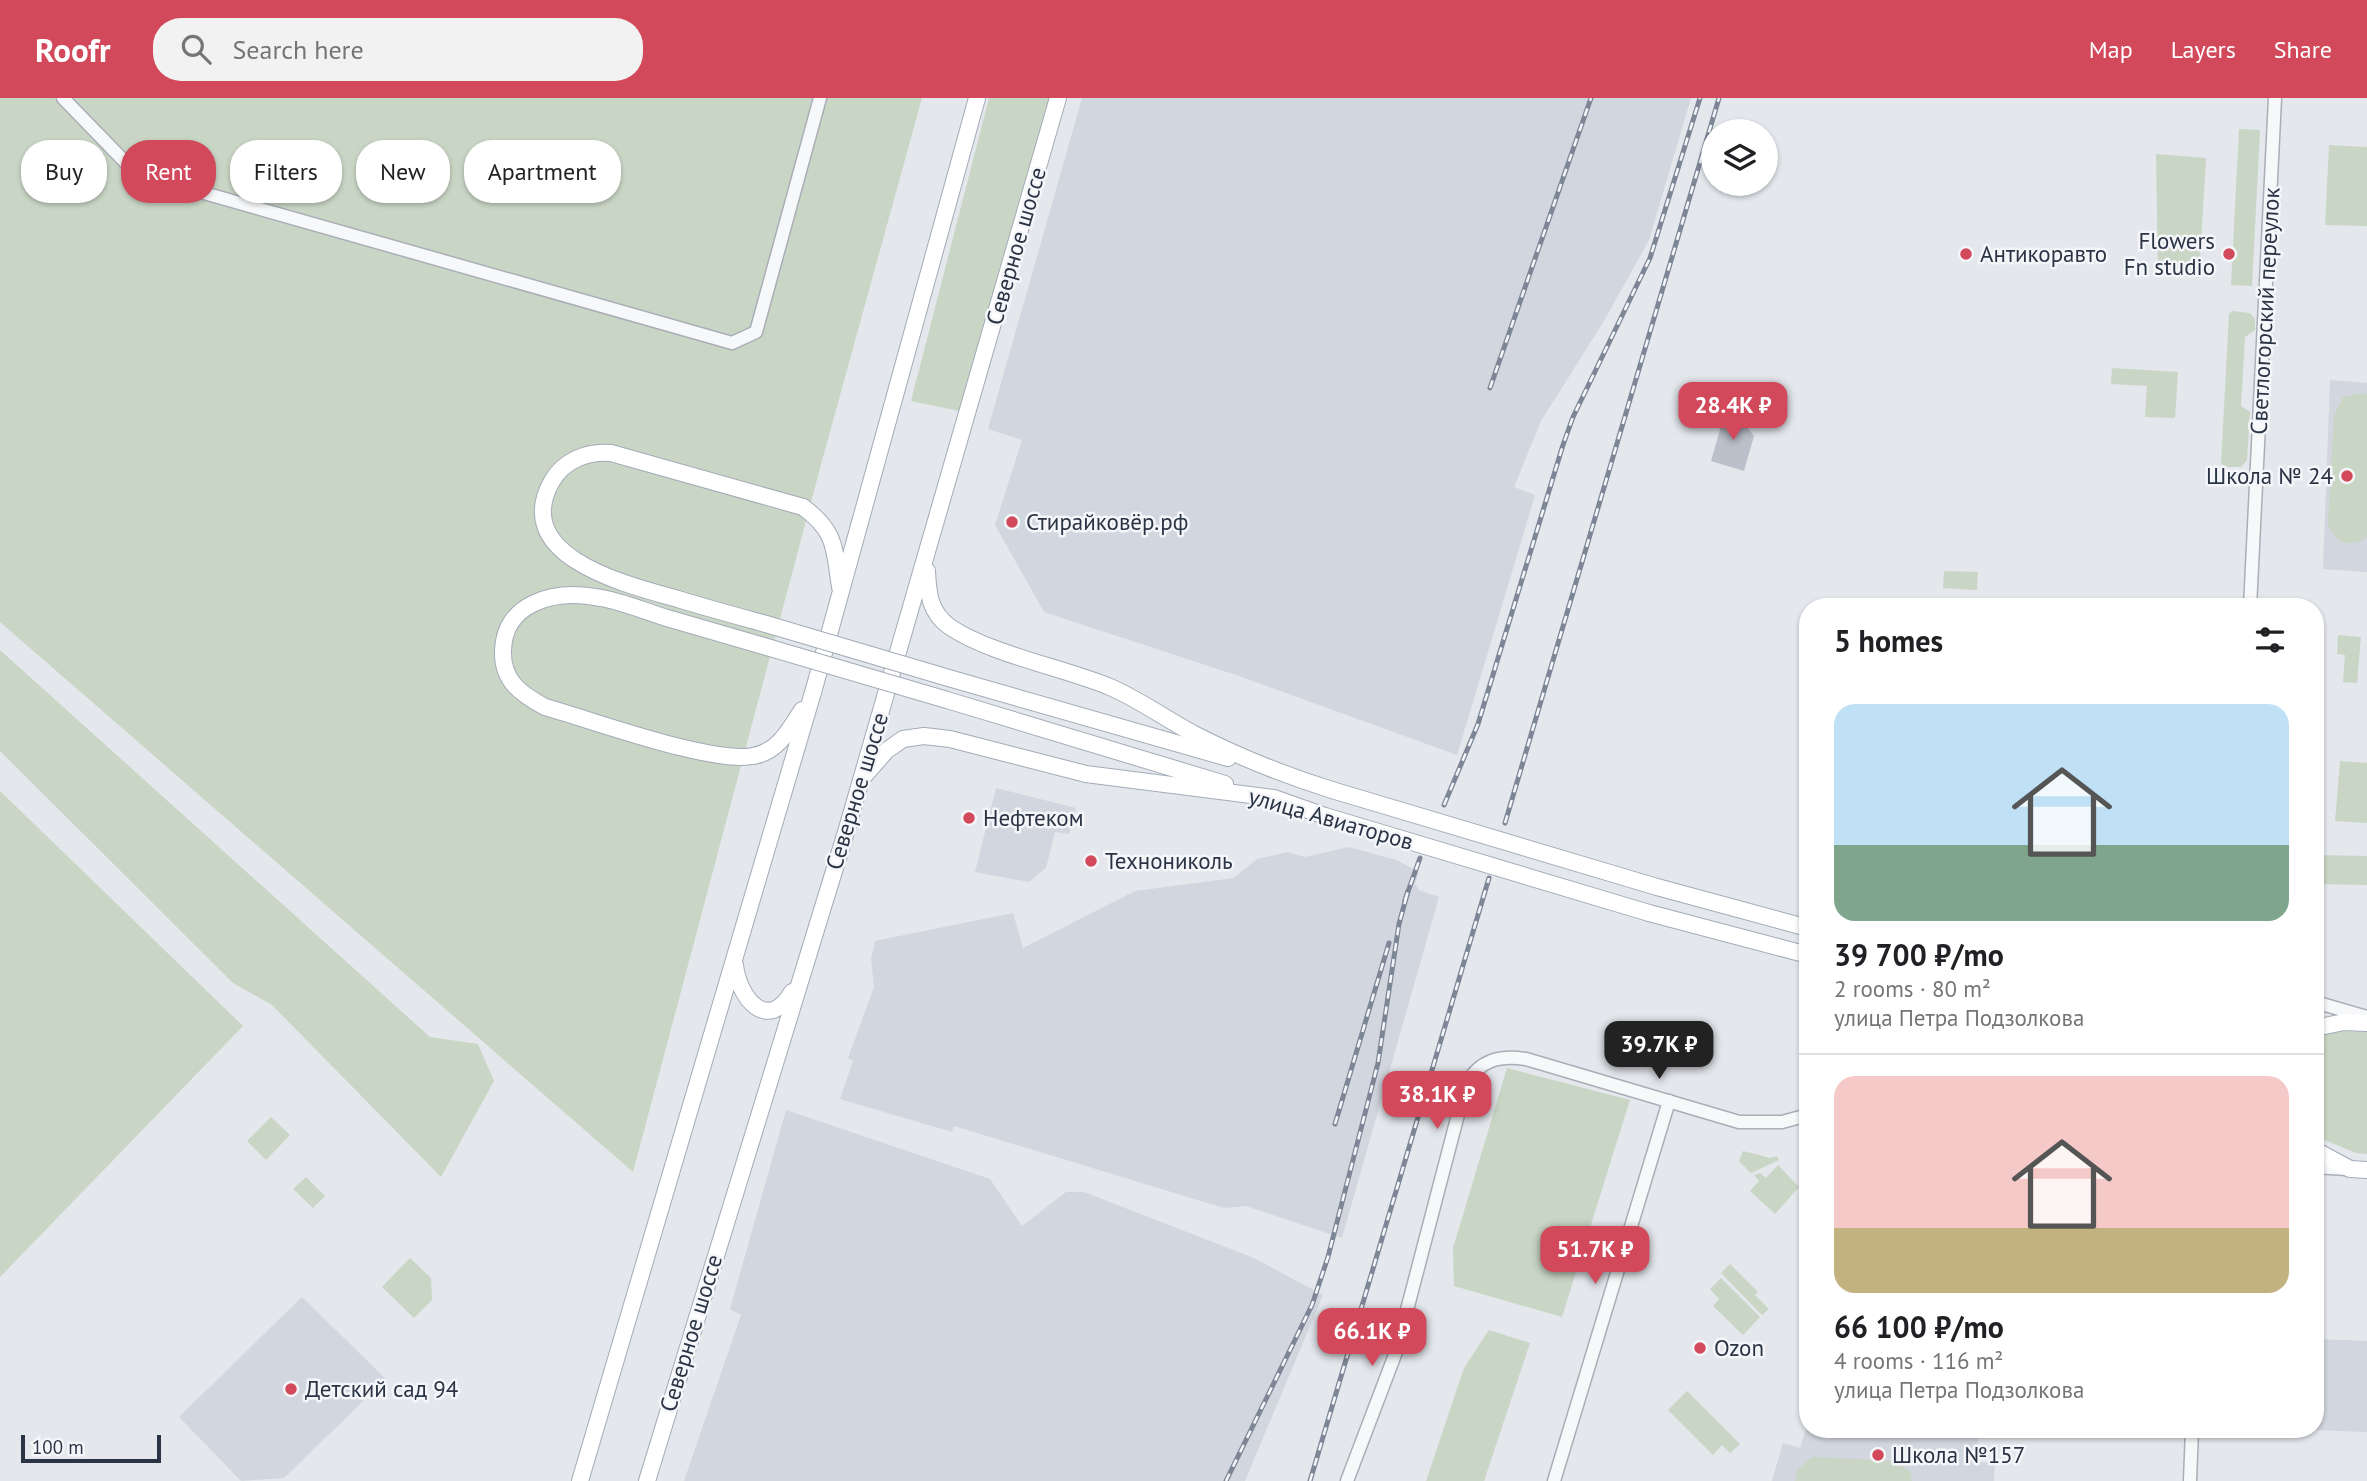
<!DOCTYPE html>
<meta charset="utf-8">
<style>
body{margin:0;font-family:"PT Sans",sans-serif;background:#f2f2f2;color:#202124;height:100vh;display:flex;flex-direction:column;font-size:26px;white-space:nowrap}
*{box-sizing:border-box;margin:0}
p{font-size:23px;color:#757577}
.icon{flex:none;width:38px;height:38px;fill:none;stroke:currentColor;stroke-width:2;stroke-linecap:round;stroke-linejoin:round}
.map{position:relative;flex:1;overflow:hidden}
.details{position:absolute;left:1799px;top:500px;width:525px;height:840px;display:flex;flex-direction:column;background:#fff;border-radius:28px;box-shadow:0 2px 5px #0004}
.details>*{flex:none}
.banner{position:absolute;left:21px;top:42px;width:665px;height:63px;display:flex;gap:14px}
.tools{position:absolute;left:1701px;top:21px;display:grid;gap:14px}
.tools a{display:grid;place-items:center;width:77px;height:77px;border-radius:50%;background:#fff;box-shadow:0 2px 5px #0004;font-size:35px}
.scale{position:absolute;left:21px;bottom:18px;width:140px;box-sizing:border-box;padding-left:7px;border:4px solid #2b3445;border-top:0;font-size:19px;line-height:24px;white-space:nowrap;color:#2b3445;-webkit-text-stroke:5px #f4f6f9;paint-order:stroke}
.price{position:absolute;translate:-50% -60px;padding:0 16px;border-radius:14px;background:#d1495b;color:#fff;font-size:23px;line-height:46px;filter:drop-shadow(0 2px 4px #0008)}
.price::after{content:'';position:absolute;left:50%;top:42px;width:21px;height:16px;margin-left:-10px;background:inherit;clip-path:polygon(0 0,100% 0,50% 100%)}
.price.selected{background:#222;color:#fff}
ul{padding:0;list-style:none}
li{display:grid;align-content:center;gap:14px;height:371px;padding:0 35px}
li+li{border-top:2px solid #e0e0e0}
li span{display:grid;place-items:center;height:217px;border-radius:21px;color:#555}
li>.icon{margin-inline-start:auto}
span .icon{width:126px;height:126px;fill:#fffc;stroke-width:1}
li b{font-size:30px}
h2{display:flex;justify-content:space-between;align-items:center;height:84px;padding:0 35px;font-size:30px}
.tag{padding:0 24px;border-radius:28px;background:#fff;box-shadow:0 2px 5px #0004;font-size:24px;line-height:63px}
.tag.selected{background:#d1495b;color:#fff}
header{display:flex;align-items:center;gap:42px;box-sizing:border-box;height:98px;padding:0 35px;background:#d1495b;color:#fff}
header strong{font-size:33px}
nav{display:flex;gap:38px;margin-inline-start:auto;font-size:24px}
.search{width:490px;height:63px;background:#f2f2f2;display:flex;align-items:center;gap:18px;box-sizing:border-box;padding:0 24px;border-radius:28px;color:#757577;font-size:26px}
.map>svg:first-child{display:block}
</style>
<header>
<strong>Roofr</strong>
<div class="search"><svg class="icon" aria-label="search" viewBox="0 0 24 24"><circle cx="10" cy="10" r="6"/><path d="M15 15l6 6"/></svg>Search here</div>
<nav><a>Map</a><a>Layers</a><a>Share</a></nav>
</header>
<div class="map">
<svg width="2367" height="1383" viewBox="0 0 2367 1383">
<rect width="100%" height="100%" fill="#e4e7ec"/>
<!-- built -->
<g fill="#d2d6de">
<path d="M1082 0H1691L1649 142 1604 223 1541 323 1514 389 1535 397 1457 657 1239 578 1044 514 1021 473 995 427 1022 342 988 331Z"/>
<path d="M2330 282 2367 285V474L2323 471Z"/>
<path d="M996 690 1076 710 1069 736 1055 734 1046 770 1029 784 975 774Z"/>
<path d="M1349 749 1396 762 1419 774 1415 786 1419 792 1439 799 1342 1140 1246 1108 1224 1110 954 1028 952 1034 840 1001 853 963 848 960 874 889 871 861 875 843 1013 815 1023 850 1135 793 1234 780 1257 761 1288 754 1305 759Z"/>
<path d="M786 1012 990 1081 1022 1128 1066 1094H1084L1254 1160 1323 1197 1245 1383H684L741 1217 730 1211Z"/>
<path d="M302 1199 386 1281 284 1380 241 1383 179 1319Z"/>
<path d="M2315 1241 2367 1243V1334L2315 1332Z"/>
<path d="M1808 1325V1332H1979L1977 1364 1995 1365 1994 1383H1772L1783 1345 1800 1350Z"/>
</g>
<!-- green -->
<g fill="#c9d6c5">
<path d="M0 0H922L823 359 633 1074 0 524Z"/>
<path d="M989 0H1049L959 313 911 303Z"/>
<path d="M2239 31 2260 32 2252 188 2231 187Z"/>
<path d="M2329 47 2367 49V128L2325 127Z"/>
<path d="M2156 56 2206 60 2199 180 2158 176Z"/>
<path d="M2232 213 2250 215 2255 221V232L2245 239 2241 308 2250 314 2247 362 2241 369H2225L2221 365 2229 216Z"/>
<path d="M2112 270 2178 274 2175 320 2145 319 2147 288 2111 286Z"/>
<path d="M2363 295 2367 297V439C2351 451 2334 445 2328 426L2334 318 2343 299Z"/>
<path d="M1944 473 1978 474 1977 492 1943 490Z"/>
<path d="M2338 537 2361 539 2357 585 2343 584 2345 557 2337 556Z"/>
<path d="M0 552 430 939 478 946 494 983 441 1079 272 907 233 885 0 653Z"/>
<path d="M2340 663 2367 665V725L2335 723Z"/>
<path d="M0 693 243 928 0 1179Z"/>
<path d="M2315 757 2367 758V787L2315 786Z"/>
<path d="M2342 933 2367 934V1056L2356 1055 2315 1038V939Z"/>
<path d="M1507 970 1630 1002 1562 1219 1454 1188 1453 1150Z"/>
<path d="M271 1019 290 1037 266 1062 247 1043Z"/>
<path d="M1743 1053 1770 1060 1777 1058 1779 1062 1751 1075 1739 1063Z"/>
<path d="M1778 1067 1799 1089 1775 1116 1750 1093 1759 1083 1754 1077 1760 1075 1766 1080Z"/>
<path d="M306 1079 325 1098 313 1110 293 1091Z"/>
<path d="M410 1160 431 1180 432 1202 414 1220 382 1189Z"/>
<path d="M1730 1166 1758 1194 1755 1197 1769 1211 1762 1217 1721 1175Z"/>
<path d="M1721 1180 1760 1219 1743 1237 1713 1208 1719 1201 1710 1191Z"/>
<path d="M1489 1232 1530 1245 1484 1383H1426L1464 1270Z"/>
<path d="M1687 1293 1740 1346 1730 1355 1722 1347 1713 1357 1668 1312Z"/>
<path d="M1813 1359 1897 1363 1910 1374 1912 1383H1795L1798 1371Z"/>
</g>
<!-- building -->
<path fill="#bbc0ca" d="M1726 311 1735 314 1754 338 1744 373 1711 363Z"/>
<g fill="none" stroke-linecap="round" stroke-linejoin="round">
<defs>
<g id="minor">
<path d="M63 0 128 67 190 91 732 245 756 234 820 0"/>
<path d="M2250 509 2275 0"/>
<path d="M2315 904 2367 919"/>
<path d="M2315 1069 2346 1071"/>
<path d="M1347 1383 1396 1254 1466 986C1480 962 1499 957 1526 961L1739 1024H1782L1808 1017"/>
<path d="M1554 1383 1669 1003"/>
<path d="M2190 1383 2192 1332"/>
</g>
<g id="major">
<path d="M927 473C928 496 930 515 950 529 990 556 1064 570 1110 589 1140 602 1166 621 1194 636 1239 659 1284 677 1332 692"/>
<path d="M766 526C737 518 707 510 678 501 628 487 509 459 552 383 564 362 588 353 611 355L803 409C837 434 834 451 840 489"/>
<path d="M760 547C729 538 698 529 667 520 644 513 619 502 595 499 553 492 504 505 503 553 502 583 521 596 545 609 592 622 711 666 753 658 778 654 790 631 802 612"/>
<path d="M952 581 1228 660"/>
<path d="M947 602 1225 686"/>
<path d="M865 677 886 653 903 641 924 638 950 641 1086 676 1274 700 1325 718"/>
<path d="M1657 789 1808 830"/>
<path d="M1649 815 1808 857"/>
<path d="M735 867C739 901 768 935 792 894"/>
<path d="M2315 930 2344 924 2367 925"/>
<path d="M2315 1052 2350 1071 2367 1072"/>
<path d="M580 1383 814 591 977 0"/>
<path d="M647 1383 846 734 1058 0"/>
</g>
</defs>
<!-- minor casing -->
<use href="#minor" stroke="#a9aeb7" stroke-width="15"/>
<!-- major casing -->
<use href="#major" stroke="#a3abb8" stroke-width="18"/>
<!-- minor -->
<use href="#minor" stroke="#f7f8fa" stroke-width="12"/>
<!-- major -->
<use href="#major" stroke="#fff" stroke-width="16"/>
<defs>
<g id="rail">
<path d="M1490 290 1591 0"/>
<path d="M1444 707 1478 626 1563 347 1573 319 1650 160 1700 0"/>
<path d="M1505 725 1719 0"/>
<path d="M1405 802 1420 760"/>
<path d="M1335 1026 1389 845"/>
<path d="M1226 1383 1312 1207 1328 1159 1378 965 1399 826 1408 793"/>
<path d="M1310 1383 1489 780"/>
</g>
</defs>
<!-- rail casing -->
<use href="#rail" stroke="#7d8696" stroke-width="5"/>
<!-- rail -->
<use href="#rail" stroke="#f4f6f9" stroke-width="2.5" stroke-dasharray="8" stroke-linecap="butt"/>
<defs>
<g id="major-bridge">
<path d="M766 526 952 581"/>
<path d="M760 547 947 602"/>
<path d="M1332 692 1657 789"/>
<path d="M1325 718 1649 815"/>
</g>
</defs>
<!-- major-bridge casing -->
<use href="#major-bridge" stroke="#a3abb8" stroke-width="18" stroke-linecap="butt"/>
<!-- major-bridge -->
<use href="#major-bridge" stroke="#fff" stroke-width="16"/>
</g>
<!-- markers -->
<g fill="#d1495b" stroke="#f4f6f9" stroke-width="2.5">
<circle cx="1966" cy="156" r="7"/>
<circle cx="2229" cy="156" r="7"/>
<circle cx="2347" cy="378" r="7"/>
<circle cx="1012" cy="424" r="7"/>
<circle cx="969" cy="720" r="7"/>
<circle cx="1091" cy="763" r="7"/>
<circle cx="1700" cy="1250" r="7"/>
<circle cx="291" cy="1291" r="7"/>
<circle cx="1878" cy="1357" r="7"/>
</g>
<g text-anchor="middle" stroke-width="5" stroke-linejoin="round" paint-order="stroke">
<!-- poi labels -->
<g font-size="23" fill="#2b3445" stroke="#f4f6f9" text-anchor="start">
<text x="2215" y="151" text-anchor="end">Flowers<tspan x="2215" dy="26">Fn studio</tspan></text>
<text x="1980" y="164">Антикоравто</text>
<text x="2333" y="386" text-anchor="end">Школа № 24</text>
<text x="1026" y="432">Стирайковёр.рф</text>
<text x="983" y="728">Нефтеком</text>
<text x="1105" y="771">Технониколь</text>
<text x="1714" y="1258">Ozon</text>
<text x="305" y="1299">Детский сад 94</text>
<text x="1892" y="1365">Школа №157</text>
</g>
<!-- street labels -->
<g font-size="23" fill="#2b3445" stroke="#f4f6f9">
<text transform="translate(1016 148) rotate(-74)" y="8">Северное шоссе</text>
<text transform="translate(2265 213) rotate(-87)" y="8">Светлогорский переулок</text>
<text transform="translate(857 693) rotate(-73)" y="8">Северное шоссе</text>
<text transform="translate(1331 721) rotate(16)" y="8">улица Авиаторов</text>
<text transform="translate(691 1235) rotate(-73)" y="8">Северное шоссе</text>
</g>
</g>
</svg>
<div class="tools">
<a><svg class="icon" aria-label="layers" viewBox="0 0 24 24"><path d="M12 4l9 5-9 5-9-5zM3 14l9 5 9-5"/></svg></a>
</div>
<div class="scale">100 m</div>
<b class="price" style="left:1733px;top:344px">28.4K ₽</b>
<b class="price selected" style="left:1659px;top:983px">39.7K ₽</b>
<b class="price" style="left:1437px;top:1033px">38.1K ₽</b>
<b class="price" style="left:1595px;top:1188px">51.7K ₽</b>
<b class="price" style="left:1372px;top:1270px">66.1K ₽</b>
<div class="banner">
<a class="tag">Buy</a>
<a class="tag selected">Rent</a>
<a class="tag">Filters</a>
<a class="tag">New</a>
<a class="tag">Apartment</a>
</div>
<section class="details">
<h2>5 homes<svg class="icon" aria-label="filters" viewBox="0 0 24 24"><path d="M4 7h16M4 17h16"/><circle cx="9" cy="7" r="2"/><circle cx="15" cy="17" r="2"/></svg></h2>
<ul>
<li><span style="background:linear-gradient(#bfe0f5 65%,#7fa58c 0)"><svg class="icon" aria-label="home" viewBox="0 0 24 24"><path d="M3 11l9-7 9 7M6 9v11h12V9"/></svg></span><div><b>39 700 ₽/mo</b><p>2 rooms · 80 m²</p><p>улица Петра Подзолкова</p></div></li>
<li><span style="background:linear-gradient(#f6c9c9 70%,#c2b280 0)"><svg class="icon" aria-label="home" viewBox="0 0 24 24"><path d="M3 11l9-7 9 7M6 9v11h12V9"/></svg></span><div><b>66 100 ₽/mo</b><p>4 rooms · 116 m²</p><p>улица Петра Подзолкова</p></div></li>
</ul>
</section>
</div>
